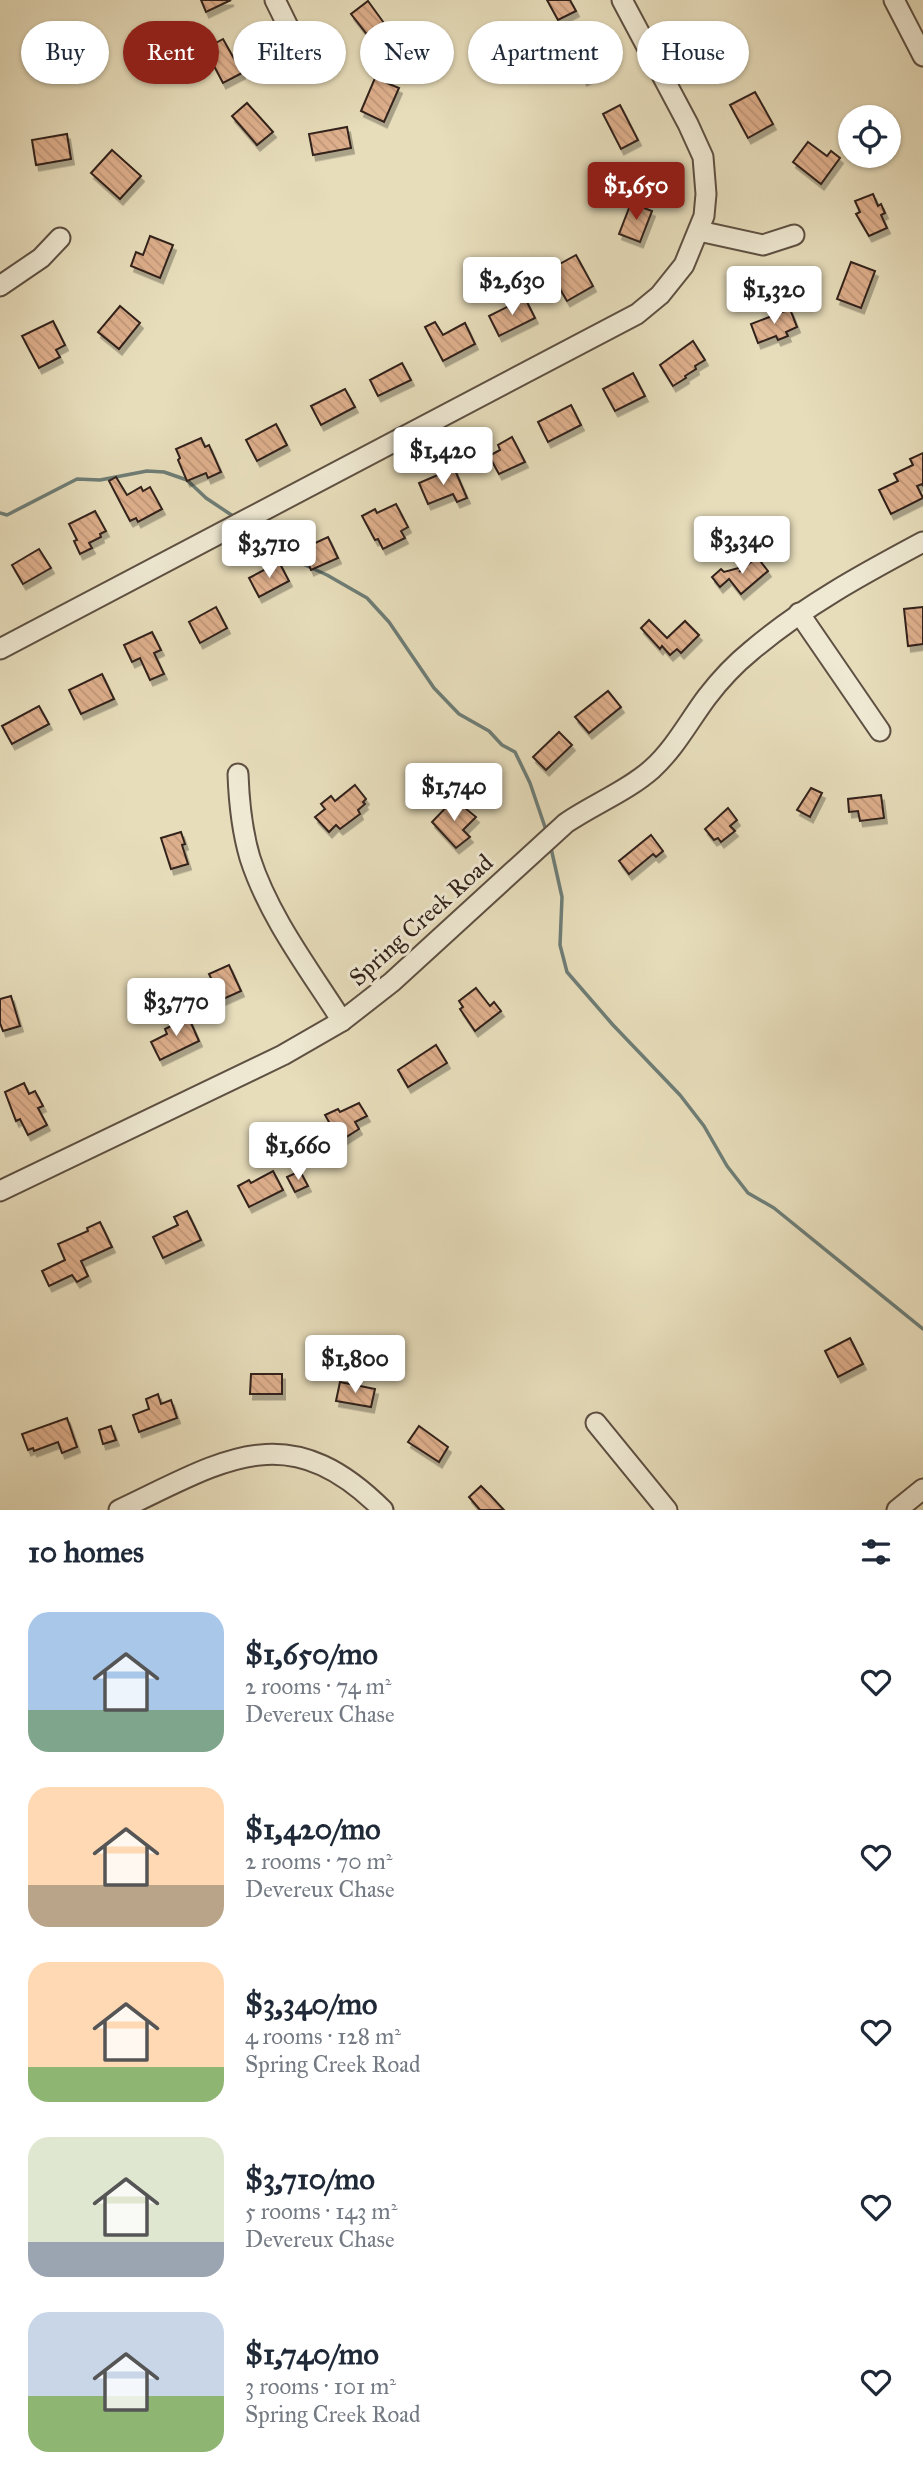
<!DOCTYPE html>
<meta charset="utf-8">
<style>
body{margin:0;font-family:"IM FELL Great Primer",serif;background:#f6f6f7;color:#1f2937;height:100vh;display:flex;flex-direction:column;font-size:26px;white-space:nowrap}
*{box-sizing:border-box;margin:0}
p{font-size:23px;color:#747a83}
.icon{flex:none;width:38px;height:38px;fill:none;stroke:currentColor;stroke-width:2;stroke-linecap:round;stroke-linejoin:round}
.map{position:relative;height:1510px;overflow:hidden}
.details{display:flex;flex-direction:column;background:#fff;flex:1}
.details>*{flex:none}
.hud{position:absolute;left:21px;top:21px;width:882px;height:63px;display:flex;gap:14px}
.controls{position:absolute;left:838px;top:105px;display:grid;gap:14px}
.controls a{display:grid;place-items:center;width:63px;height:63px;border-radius:50%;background:#fff;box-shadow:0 2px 5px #0004;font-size:35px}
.price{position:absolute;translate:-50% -60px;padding:0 16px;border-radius:7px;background:#fff;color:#222;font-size:23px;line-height:46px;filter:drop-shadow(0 2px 4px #0008)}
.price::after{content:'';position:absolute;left:50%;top:42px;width:21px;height:16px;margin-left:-10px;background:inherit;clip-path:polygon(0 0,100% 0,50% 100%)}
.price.selected{background:#8f2418;color:#fff}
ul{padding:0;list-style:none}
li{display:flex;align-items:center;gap:21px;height:175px;padding:0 28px}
li span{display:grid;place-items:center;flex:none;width:196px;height:140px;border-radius:21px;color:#555}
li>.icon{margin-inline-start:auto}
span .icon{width:84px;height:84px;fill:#fffc;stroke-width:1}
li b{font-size:30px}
h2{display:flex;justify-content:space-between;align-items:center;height:84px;padding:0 28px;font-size:30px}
.chip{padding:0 24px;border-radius:32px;background:#fff;box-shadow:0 2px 5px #0004;font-size:24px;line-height:63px}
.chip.selected{background:#8f2418;color:#fff}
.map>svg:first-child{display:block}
</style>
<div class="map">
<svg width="923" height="1510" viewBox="0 0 923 1510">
<defs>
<pattern id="building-back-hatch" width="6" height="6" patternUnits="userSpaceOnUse" patternTransform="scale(1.75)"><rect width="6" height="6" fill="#deaf8c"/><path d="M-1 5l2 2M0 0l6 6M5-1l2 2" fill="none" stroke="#bf9678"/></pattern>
<filter id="shadow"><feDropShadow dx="3" dy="5.5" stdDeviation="0" flood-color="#0004"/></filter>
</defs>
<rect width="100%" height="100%" fill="#e7ddbb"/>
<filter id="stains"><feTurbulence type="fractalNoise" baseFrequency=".00286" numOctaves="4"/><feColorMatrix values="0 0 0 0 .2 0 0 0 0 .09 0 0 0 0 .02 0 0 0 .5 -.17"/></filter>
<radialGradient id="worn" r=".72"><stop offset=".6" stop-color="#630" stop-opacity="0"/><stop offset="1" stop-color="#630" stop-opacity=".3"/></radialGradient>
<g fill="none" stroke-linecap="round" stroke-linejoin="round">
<!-- stream -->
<g stroke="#6e7d76" stroke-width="3.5">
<path d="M0 513 7 515 77 479 100 480 147 471 164 472 187 480 206 498 236 518"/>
<path d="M248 526 292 559 327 575 367 598 389 622 434 688 459 714 489 731 502 745 515 752 530 783 546 830"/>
<path d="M551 848 562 897 560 945 567 972 613 1025 680 1095 704 1126 727 1166 748 1193 774 1208 923 1329"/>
</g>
</g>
<!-- building -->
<g fill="url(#building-back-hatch)" stroke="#31211a" stroke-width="2" filter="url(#shadow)">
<path d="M201 0H231L206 12Z"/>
<path d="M547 0H570L576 11 558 20Z"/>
<path d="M368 1 389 30 373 42 351 14Z"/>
<path d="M716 29 735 65 715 76 696 40Z"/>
<path d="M588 38 604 71 584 80 568 47Z"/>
<path d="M223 39 242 73 223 83 205 49Z"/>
<path d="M375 78 399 88 384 122 361 111Z"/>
<path d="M755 92 773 124 748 138 730 105Z"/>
<path d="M247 103 273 132 257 145 232 116Z"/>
<path d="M620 105 638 140 621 149 603 114Z"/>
<path d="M347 127 351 148 313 155 309 134Z"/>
<path d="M67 134 71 159 36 165 32 140Z"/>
<path d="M808 142 827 156 831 151 840 158 821 184 793 162Z"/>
<path d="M112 150 141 176 120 199 91 173Z"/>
<path d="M873 194 878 206 881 204 885 213 881 215 887 228 869 236 856 214 860 212 855 201Z"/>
<path d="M631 203 652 211 640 242 619 234Z"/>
<path d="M150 236 173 245 160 278 131 266 136 252 143 255Z"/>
<path d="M576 255 593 286 567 301 549 270Z"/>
<path d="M851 262 875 271 861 308 837 299Z"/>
<path d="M525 298 535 318 499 336 489 316Z"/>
<path d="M120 306 140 323 119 349 98 332Z"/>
<path d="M790 309 797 327 786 332 788 336 778 340 776 336 758 343 751 324Z"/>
<path d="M53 321 65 345 56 350 60 357 39 368 22 336Z"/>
<path d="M435 322 443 335 465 323 475 344 443 361 425 327Z"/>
<path d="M693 341 705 360 695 366 696 369 685 376 686 378 673 386 660 365Z"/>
<path d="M402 363 411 380 378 396 370 380Z"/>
<path d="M633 373 645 396 615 411 603 389Z"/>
<path d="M345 389 355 407 321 425 311 406Z"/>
<path d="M571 405 581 425 548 442 538 422Z"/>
<path d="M276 424 287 445 257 461 246 440Z"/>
<path d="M512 437 525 462 499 474 489 456 500 450 498 445Z"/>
<path d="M201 438 205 447 209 445 221 472 208 478 206 473 187 481 178 460 180 458 176 449Z"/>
<path d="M923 453V486L922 484 917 486 923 498 891 514 879 490 898 481 894 474 913 465 910 459Z"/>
<path d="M454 468 467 498 457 502 453 494 428 504 419 483Z"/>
<path d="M116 477 127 495 141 487 143 491 150 487 162 509 138 522 136 518 130 521 109 481Z"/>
<path d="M396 504 408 527 401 531 405 538 383 549 378 539 375 540 362 516 375 509 377 513Z"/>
<path d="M95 511 106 531 100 534 101 537 89 543 92 548 80 554 74 541 77 540 69 524Z"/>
<path d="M328 537 338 558 311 570 302 549Z"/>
<path d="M39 549 51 568 23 584 12 565Z"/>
<path d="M757 557 768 571 741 594 729 579 720 587 712 577 721 569 724 572 746 566 739 572Z"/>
<path d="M279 562 289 581 259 597 249 578Z"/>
<path d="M216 607 227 628 200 643 189 622Z"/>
<path d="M923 607V644L908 646 904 609Z"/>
<path d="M649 620 667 638 685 621 699 635 681 653 677 649 670 655 662 646 660 649 641 628Z"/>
<path d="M152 632 161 650 154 653 164 674 150 680 140 658 132 662 124 645Z"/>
<path d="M102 674 114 699 81 714 69 690Z"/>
<path d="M608 691 621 707 589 733 575 717Z"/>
<path d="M39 706 49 724 12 744 2 726Z"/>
<path d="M559 732 572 745 546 770 533 757Z"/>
<path d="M355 785 366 799 363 802 365 804 358 810 360 814 340 829 336 825 329 832 315 817 325 809 321 804 331 796 335 801Z"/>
<path d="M811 788 822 793 810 817 797 810Z"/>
<path d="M881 795 884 818 860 821 858 811 849 812 848 799Z"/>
<path d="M454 799 476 817 463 830 470 837 456 848 432 822Z"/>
<path d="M728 808 737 820 730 826 735 831 721 842 718 838 714 840 705 829Z"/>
<path d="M181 832 185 844 182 845 188 864 171 869 161 838Z"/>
<path d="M651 835 663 851 656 857 653 854 629 874 619 861Z"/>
<path d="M229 965 241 991 221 1000 209 974Z"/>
<path d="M476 988 490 1006 494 1002 501 1011 475 1031 460 1009 463 1007 459 1001Z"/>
<path d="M11 996 20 1026 3 1031 0 1023V999Z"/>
<path d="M187 1014 199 1041 160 1060 151 1042 167 1034 165 1029 173 1025 171 1022Z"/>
<path d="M436 1045 447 1063 408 1087 398 1070Z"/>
<path d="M24 1083 29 1094 35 1091 43 1106 38 1108 47 1125 28 1135 20 1119 16 1121 5 1092Z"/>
<path d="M359 1103 367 1116 355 1122 359 1129 340 1141 325 1115 338 1109 340 1112Z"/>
<path d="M273 1171 283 1190 249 1207 238 1186 249 1180 251 1183Z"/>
<path d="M300 1171 308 1186 295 1192 287 1177Z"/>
<path d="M187 1211 201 1240 163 1258 153 1237 178 1225 174 1217Z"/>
<path d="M100 1222 112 1247 81 1261 88 1276 77 1282 72 1275 49 1286 42 1271 65 1260 58 1244 88 1231 87 1228Z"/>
<path d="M850 1338 863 1364 838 1377 825 1351Z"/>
<path d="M251 1374H282V1394H250Z"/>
<path d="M340 1382 375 1389 371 1407 336 1401Z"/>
<path d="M158 1394 161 1404 171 1400 177 1418 139 1432 133 1415 149 1409 146 1399Z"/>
<path d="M67 1418 77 1447 62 1453 58 1442 34 1451 33 1448 28 1450 22 1434Z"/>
<path d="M111 1426 116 1440 103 1444 99 1430Z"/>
<path d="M419 1426 448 1447 439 1462 408 1442Z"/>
<path d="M481 1486 490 1495 504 1510H480L469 1497Z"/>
</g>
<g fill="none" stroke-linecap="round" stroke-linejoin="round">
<defs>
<g id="minor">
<path d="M275 0 306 63"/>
<path d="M894 0 923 56"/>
<path d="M699 231 763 245 794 235"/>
<path d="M0 286 41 258 60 238"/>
<path d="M799 613 880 731"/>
<path d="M0 649 637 314 660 295 684 265 704 216 706 194 703 157 688 124 622 0"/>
<path d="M238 774C239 802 242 831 250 858 269 917 309 969 342 1021"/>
<path d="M0 1191 283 1055 342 1021 392 982 566 823C594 804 627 791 652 769 675 748 689 721 707 697 720 680 735 664 751 651 804 606 863 574 923 542"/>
<path d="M596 1423 667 1510"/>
<path d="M119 1510C223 1461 287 1414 383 1510"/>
<path d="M897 1510 923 1489"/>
</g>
</defs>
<!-- minor casing -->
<use href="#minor" stroke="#5e5042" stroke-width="23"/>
<!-- minor -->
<use href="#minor" stroke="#efe9d3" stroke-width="19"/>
</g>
<g text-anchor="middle" stroke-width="6" stroke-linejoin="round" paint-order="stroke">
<!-- street labels -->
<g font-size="24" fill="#31211a" stroke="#efe9d3">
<text transform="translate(421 920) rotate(-42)" y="8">Spring Creek Road</text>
</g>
</g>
<rect width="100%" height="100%" filter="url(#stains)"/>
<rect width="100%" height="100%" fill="url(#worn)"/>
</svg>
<div class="controls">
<a><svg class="icon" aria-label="locate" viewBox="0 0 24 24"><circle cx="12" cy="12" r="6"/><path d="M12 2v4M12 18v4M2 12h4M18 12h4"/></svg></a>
</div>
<b class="price selected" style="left:636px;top:222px">$1,650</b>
<b class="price" style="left:512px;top:317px">$2,630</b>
<b class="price" style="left:774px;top:326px">$1,320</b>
<b class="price" style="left:443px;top:487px">$1,420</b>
<b class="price" style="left:742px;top:576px">$3,340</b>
<b class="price" style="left:269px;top:580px">$3,710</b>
<b class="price" style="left:454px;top:823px">$1,740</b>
<b class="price" style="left:176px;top:1038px">$3,770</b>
<b class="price" style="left:298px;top:1182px">$1,660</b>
<b class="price" style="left:355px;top:1395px">$1,800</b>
<div class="hud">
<a class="chip">Buy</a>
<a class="chip selected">Rent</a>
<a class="chip">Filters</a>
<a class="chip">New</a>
<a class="chip">Apartment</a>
<a class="chip">House</a>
</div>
</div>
<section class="details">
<h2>10 homes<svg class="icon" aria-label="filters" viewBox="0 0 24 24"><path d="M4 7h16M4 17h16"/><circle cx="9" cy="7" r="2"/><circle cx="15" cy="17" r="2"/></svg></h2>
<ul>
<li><span style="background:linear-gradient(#a9c7e8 70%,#7fa58c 0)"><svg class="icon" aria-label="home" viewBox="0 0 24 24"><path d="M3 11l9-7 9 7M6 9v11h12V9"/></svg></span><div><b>$1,650/mo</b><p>2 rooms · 74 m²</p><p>Devereux Chase</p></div><svg class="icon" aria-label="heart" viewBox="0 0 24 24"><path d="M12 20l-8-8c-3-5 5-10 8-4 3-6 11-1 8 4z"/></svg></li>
<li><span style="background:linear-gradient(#ffd9b3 70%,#b9a48a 0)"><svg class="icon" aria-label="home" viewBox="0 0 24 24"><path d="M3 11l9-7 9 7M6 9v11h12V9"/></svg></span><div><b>$1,420/mo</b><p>2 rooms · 70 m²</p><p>Devereux Chase</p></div><svg class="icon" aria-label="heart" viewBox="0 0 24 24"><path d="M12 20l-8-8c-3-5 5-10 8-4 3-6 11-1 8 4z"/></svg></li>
<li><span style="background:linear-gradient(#ffd9b3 75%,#8fb573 0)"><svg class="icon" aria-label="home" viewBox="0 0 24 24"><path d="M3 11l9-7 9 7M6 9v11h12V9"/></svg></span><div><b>$3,340/mo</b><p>4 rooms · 128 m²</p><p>Spring Creek Road</p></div><svg class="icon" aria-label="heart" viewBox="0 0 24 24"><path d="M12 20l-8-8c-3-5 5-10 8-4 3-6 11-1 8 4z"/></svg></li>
<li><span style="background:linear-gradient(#dfe7d0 75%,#9aa5b1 0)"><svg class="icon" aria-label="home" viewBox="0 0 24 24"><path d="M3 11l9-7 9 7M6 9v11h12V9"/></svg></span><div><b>$3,710/mo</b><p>5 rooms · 143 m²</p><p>Devereux Chase</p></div><svg class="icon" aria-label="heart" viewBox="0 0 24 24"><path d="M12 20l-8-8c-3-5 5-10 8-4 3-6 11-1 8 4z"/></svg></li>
<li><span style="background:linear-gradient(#c9d6e8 60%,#8fb573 0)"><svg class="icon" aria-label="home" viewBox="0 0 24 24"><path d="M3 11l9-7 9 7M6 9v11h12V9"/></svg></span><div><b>$1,740/mo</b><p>3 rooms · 101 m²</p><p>Spring Creek Road</p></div><svg class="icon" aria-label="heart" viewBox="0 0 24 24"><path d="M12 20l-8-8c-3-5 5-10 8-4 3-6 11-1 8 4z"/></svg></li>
</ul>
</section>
